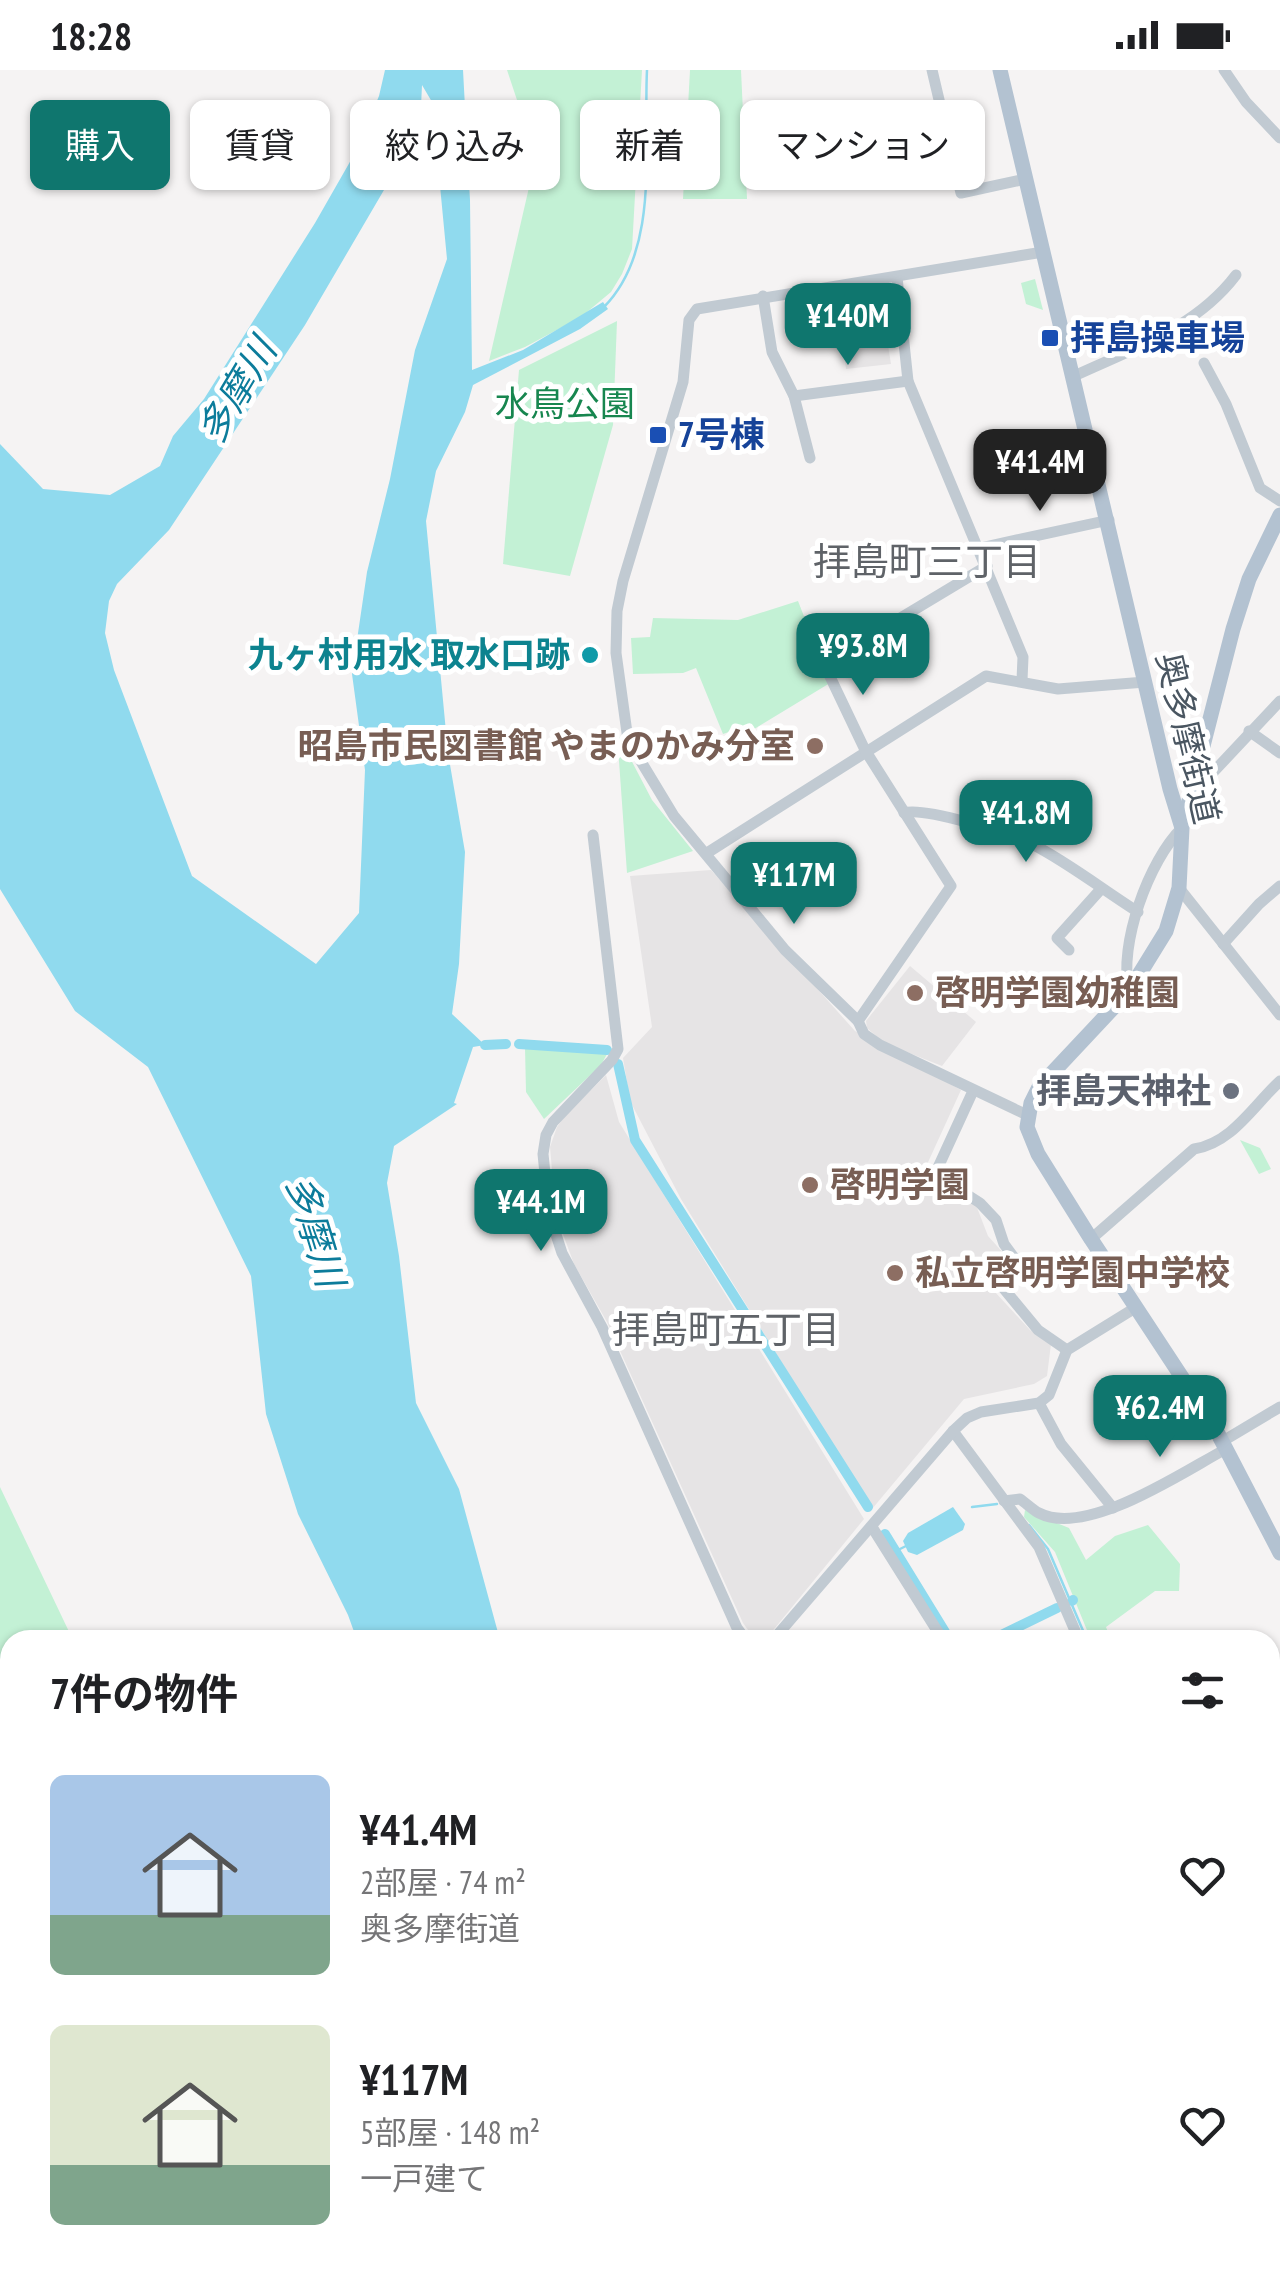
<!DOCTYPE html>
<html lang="ja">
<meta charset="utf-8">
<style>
body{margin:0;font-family:"PT Sans Narrow","Noto Sans JP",sans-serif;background:#f2f2f2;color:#202124;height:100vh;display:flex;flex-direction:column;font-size:38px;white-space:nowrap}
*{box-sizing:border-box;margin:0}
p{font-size:32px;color:#757577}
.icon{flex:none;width:55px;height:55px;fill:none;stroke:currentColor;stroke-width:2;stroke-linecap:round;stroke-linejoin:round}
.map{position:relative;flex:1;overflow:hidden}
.drawer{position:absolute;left:0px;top:1560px;width:1280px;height:642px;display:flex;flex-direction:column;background:#fff;border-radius:30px 30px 0 0;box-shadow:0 2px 8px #0004}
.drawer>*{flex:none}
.guide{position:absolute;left:30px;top:30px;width:1220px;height:90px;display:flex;gap:20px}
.price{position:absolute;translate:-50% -85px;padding:0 22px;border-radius:20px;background:#0f766e;color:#fff;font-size:32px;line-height:65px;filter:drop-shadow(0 2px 5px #0008)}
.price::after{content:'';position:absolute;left:50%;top:60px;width:30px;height:22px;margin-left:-15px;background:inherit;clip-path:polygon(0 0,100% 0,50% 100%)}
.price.on{background:#222;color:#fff}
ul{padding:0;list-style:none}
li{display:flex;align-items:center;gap:30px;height:250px;padding:0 50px}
li span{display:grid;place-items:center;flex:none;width:280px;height:200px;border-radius:15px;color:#555}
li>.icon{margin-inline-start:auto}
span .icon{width:120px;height:120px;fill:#fffc;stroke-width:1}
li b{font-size:42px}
h2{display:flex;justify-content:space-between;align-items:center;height:120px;padding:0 50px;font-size:42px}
.tag{padding:0 35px;border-radius:15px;background:#fff;box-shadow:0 2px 8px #0004;font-size:35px;line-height:90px}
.tag.on{background:#0f766e;color:#fff}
.status{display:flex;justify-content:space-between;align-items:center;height:70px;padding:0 50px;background:#fff;direction:ltr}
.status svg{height:28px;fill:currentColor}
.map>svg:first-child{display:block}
</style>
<div class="status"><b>18:28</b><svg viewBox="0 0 49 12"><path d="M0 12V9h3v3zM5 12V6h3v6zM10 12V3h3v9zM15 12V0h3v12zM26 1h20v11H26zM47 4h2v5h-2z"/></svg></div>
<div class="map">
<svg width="1280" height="2201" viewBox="0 0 1280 2201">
<rect width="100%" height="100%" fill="#f5f3f3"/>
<!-- education -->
<g fill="#e6e4e5">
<path d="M878 213 891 294 846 299 836 218Z"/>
<path d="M711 800 855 961 961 1020 924 1101 976 1135 988 1166 1006 1186 983 1209 1030 1260 1051 1274 1047 1306 1034 1314 964 1329 872 1439 681 1129 630 1031 623 988 652 957 630 806Z"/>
<path d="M910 896 976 952 942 996 884 973 867 958 866 951Z"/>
<path d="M606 1005 619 1052 864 1449 766 1569 751 1564 743 1553 607 1252 574 1194 556 1145 550 1077 557 1057 565 1046Z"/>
<path d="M1280 1986V2054L1270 2032V1992Z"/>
<path d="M1280 2077V2186L1278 2183 1270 2189V2085Z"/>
</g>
<!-- green -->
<g fill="#c3f1d5">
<path d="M507 0H642L632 179 622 204 611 222 581 247 525 277 489 291 536 87Z"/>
<path d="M690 0H741L747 129H683Z"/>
<path d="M1035 209 1043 240 1026 234 1021 213Z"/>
<path d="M617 251 613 355 570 506 503 494 519 300Z"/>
<path d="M798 531 830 613 746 664 732 661 723 664 696 598 683 603 633 604 631 568 650 567 653 548 738 550Z"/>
<path d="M617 663 652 730 693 781 627 803Z"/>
<path d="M525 977 607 984 601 995 544 1049 526 1022Z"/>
<path d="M1240 1070 1260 1078 1271 1099 1259 1104Z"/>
<path d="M0 1417 73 1570H10V2192H328L332 2201H0Z"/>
<path d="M1025 1440 1069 1458 1086 1490 1115 1466 1148 1455 1180 1494 1179 1521H1155L1106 1557 1111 1570H1091L1055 1482 1024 1447Z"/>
</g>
<!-- water -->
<g fill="#90daee" fill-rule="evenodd">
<path d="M385 0H463L470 130 472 300 523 280 603 232 608 239 580 259 473 315 465 342 436 401 426 451 448 683 465 782 459 894 452 944 485 975 473 977 454 1033 457 1034 394 1076 387 1113 399 1186 416 1333 459 1419 500 1570H357L348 1545 298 1444 266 1344 251 1206 148 997 75 941 0 819V374L43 419 110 425 160 396 173 366 204 329 315 153 355 83 379 26ZM422 15 432 32 447 189 415 280 390 409 367 502 352 604 365 700 359 843 316 894 192 806 114 600 105 563 109 531 117 514 169 460 305 255 391 108 421 37Z"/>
<path d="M953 1437 965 1454 963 1460 917 1485 908 1482 903 1471 908 1463Z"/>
<path d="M719 2193 721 2201H524L523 2193Z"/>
</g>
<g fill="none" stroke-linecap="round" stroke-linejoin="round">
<!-- stream -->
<g stroke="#90daee" stroke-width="2.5">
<path d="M604 237C661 179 643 76 647 0"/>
<path d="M972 1437 997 1434"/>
<path d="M1029 1455 1048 1479 1087 1570"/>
<path d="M896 1481 908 1475"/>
<path d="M1270 1986 1280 1980"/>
<path d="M1270 2049 1278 2067 1273 2087"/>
<path d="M1262 2201 1276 2190 1280 2198"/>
</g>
<!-- canal -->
<g stroke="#90daee" stroke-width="10">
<path d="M519 974 607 980"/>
<path d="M485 975 506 974"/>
<path d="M618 994 635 1070 868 1437"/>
<path d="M885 1464 950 1570"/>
<path d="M1072 1531 1073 1530"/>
<path d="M991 1570 1057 1538"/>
<path d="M1270 2088 1272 2086"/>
</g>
<!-- minor -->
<g stroke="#c1cad2" stroke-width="11">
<path d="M932 0 961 123 1026 109"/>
<path d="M1224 0 1246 32 1280 68"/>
<path d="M897 207 908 311 1023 587 1022 610"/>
<path d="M763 226 772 282 794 326 810 388"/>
<path d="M1204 293 1226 334 1260 418 1280 431"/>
<path d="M1074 306C1132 279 1196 258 1236 205"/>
<path d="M794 326 908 311"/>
<path d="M980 478 1109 450"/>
<path d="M1249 661 1280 683"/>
<path d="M1191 719 1203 713 1280 631"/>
<path d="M904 743C922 736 1012 764 1032 774 1069 793 1103 820 1138 842"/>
<path d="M593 765 618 979 612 990 553 1052 546 1065 543 1084 549 1143 562 1183 602 1257 737 1558 746 1570"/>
<path d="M707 783 986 606 1058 619 1145 612"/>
<path d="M1179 818 1280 945"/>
<path d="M1223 874 1259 834 1280 816"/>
<path d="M1069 880 1057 868 1101 819"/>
<path d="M1129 921C1118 875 1149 790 1182 758"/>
<path d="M858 951 951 816 865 680 824 594 987 496"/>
<path d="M973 1021 935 1104 980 1133 996 1150 1004 1174 1018 1193 1000 1214 1038 1260 1067 1280"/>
<path d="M1027 1045 880 975 864 964 858 951 785 880 674 746 628 670 616 583 617 541 623 511 683 312 689 250 697 239 1043 182"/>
<path d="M1091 1169 1194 1079C1232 1073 1253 1036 1280 1011"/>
<path d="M1039 1333 1061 1374 1113 1438"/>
<path d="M953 1361 1039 1477 1079 1570"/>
<path d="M1223 1371 1280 1337"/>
<path d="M1004 1431 1020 1429C1026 1433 1033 1440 1039 1443 1087 1468 1184 1401 1226 1379"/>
<path d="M872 1457 943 1570"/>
<path d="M773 1570 953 1361 967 1348 981 1342 1039 1333 1049 1325 1067 1280 1135 1238"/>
<path d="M1270 1686 1280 1680"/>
<path d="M1270 1802 1280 1792"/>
<path d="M1270 1865 1280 1872"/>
<path d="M1203 2192 1205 2201"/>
<path d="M1222 2192 1224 2201"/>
</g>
<!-- major -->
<g stroke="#b3c2d1" stroke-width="15">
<path d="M1000 0 1170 719 1182 758 1179 818 1166 861 1129 921 1039 1017 1031 1033 1027 1057 1038 1084 1091 1169 1214 1356 1280 1483"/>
<path d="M1183 754 1233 559 1249 509 1280 445"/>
</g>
</g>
<!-- markers -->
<g fill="#1a4fb4" stroke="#fff" stroke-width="4">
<rect x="1040" y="258" width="20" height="20" rx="5"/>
<rect x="648" y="355" width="20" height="20" rx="5"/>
</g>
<circle fill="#0f9aa8" stroke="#fff" stroke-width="4" cx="590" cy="585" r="10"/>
<g fill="#8d6e63" stroke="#fff" stroke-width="4">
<circle cx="815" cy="676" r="10"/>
<circle cx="915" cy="923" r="10"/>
<circle cx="810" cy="1115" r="10"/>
<circle cx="895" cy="1203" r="10"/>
</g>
<circle fill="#6b7280" stroke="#fff" stroke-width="4" cx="1231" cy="1021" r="10"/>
<g text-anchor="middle" stroke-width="10" stroke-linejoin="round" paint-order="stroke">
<!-- transit labels -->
<g font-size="35" font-weight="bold" fill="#164399" stroke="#fff" text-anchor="start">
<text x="1070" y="280">拝島操車場</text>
<text x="678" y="377">7号棟</text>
</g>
<!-- park labels -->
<g font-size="35" fill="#17864f" stroke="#fff">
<text x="565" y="346">水鳥公園</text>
</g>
<!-- culture labels -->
<g font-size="35" font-weight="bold" fill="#0d838f" stroke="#fff" text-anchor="end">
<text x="570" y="597">九ヶ村用水 取水口跡</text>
</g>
<!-- street labels -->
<g font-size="35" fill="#4a5661" stroke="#fff">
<text transform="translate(1188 668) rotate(77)" y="12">奥多摩街道</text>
</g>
<!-- education labels -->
<g font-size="35" font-weight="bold" fill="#785e54" stroke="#fff" text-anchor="start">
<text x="795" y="688" text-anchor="end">昭島市民図書館 やまのかみ分室</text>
<text x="935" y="935">啓明学園幼稚園</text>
<text x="830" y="1127">啓明学園</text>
<text x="915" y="1215">私立啓明学園中学校</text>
</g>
<!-- worship labels -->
<g font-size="35" font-weight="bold" fill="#5b616d" stroke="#fff" text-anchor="end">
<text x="1211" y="1033">拝島天神社</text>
</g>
<!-- water labels -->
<g font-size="38" font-style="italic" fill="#0c7c9b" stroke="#fff">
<text transform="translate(237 321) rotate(-59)" y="13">多摩川</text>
<text transform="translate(315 1161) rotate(73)" y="13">多摩川</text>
</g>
<!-- neighbourhood labels -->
<g font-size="38" fill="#5f6368" stroke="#fff">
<text x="927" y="505">拝島町三丁目</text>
<text x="726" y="1273">拝島町五丁目</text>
</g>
</g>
</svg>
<b class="price" style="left:848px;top:298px">¥140M</b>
<b class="price on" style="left:1040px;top:444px">¥41.4M</b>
<b class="price" style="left:863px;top:628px">¥93.8M</b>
<b class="price" style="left:1026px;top:795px">¥41.8M</b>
<b class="price" style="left:794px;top:857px">¥117M</b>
<b class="price" style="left:541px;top:1184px">¥44.1M</b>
<b class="price" style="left:1160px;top:1390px">¥62.4M</b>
<div class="guide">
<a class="tag on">購入</a>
<a class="tag">賃貸</a>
<a class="tag">絞り込み</a>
<a class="tag">新着</a>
<a class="tag">マンション</a>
</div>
<section class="drawer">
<h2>7件の物件<svg class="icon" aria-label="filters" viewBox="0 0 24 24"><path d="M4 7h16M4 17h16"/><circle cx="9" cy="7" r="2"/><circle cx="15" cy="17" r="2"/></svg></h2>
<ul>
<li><span style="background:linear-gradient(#a9c7e8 70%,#7fa58c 0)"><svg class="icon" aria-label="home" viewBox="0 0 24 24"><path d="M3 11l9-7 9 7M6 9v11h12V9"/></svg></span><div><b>¥41.4M</b><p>2部屋 · 74 m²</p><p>奥多摩街道</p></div><svg class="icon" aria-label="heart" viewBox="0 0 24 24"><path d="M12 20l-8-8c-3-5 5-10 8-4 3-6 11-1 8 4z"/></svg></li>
<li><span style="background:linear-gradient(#dfe7d0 70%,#7fa58c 0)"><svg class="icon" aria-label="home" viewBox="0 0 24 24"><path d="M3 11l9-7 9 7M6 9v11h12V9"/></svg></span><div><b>¥117M</b><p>5部屋 · 148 m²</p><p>一戸建て</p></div><svg class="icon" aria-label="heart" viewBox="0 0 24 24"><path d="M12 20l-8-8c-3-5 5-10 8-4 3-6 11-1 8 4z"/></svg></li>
</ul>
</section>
</div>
